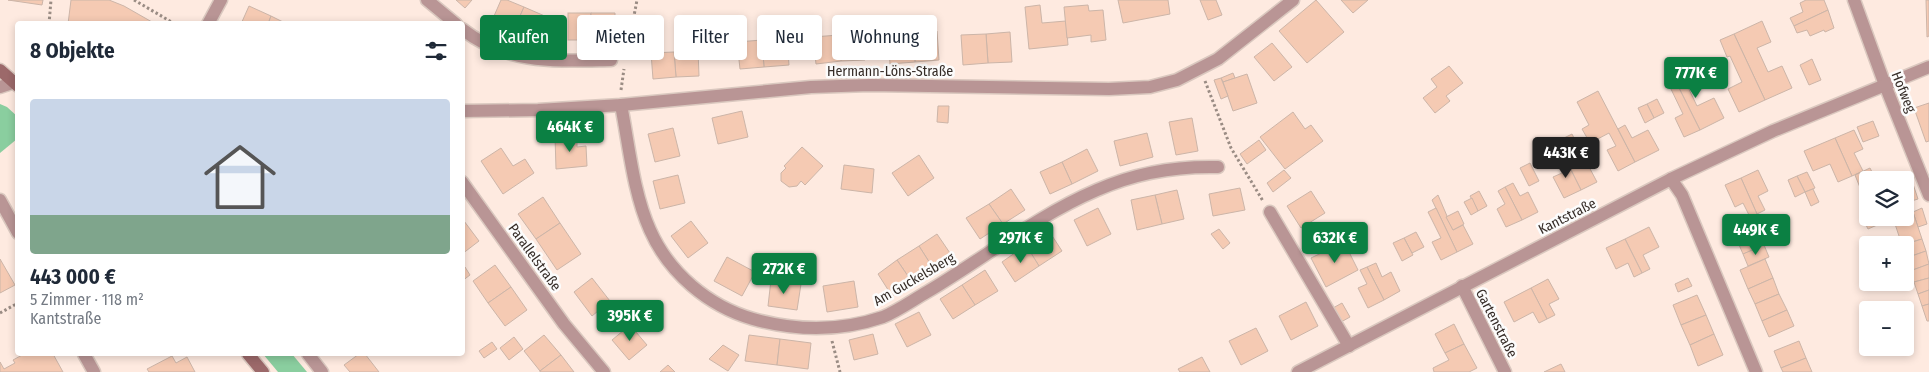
<!DOCTYPE html>
<html lang="de">
<meta charset="utf-8">
<style>
body{margin:0;font-family:"Fira Sans Condensed",sans-serif;background:#f6f6f7;color:#1f2937;height:100vh;display:flex;flex-direction:column;font-size:19px;white-space:nowrap}
*{box-sizing:border-box;margin:0}
p{font-size:16px;color:#747a83}
.icon{flex:none;width:28px;height:28px;fill:none;stroke:currentColor;stroke-width:2;stroke-linecap:round;stroke-linejoin:round}
.map{position:relative;flex:1;overflow:hidden}
.sheet{position:absolute;left:15px;top:21px;width:450px;height:335px;display:flex;flex-direction:column;background:#fff;border-radius:5px;box-shadow:0 2px 8px #0003}
.sheet>*{flex:none}
.guide{position:absolute;left:480px;top:15px;width:475px;height:45px;display:flex;gap:10px}
.buttons{position:absolute;left:1859px;top:171px;display:grid;gap:10px}
.buttons a{display:grid;place-items:center;width:55px;height:55px;border-radius:5px;background:#fff;box-shadow:0 2px 8px #0003;font-size:25px}
.price{position:absolute;translate:-50% -42px;padding:0 11px;border-radius:5px;background:#0b8043;color:#fff;font-size:16px;line-height:32px;filter:drop-shadow(0 1px 2px #0008)}
.price::after{content:'';position:absolute;left:50%;top:30px;width:15px;height:11px;margin-left:-8px;background:inherit;clip-path:polygon(0 0,100% 0,50% 100%)}
.price.selected{background:#222;color:#fff}
ul{padding:0;list-style:none}
li{display:grid;align-content:center;gap:10px;height:265px;padding:0 15px}
li+li{border-top:1px solid #e0e1e3}
li span{display:grid;place-items:center;height:155px;border-radius:5px;color:#555}
li>.icon{margin-inline-start:auto}
span .icon{width:90px;height:90px;fill:#fffc;stroke-width:1}
li b{font-size:21px}
h2{display:flex;justify-content:space-between;align-items:center;height:60px;padding:0 15px;font-size:21px}
.chip{padding:0 18px;border-radius:5px;background:#fff;box-shadow:0 2px 8px #0003;font-size:18px;line-height:45px}
.chip.selected{background:#0b8043;color:#fff}
.map>svg:first-child{display:block}
</style>
<div class="map">
<svg width="1929" height="372" viewBox="0 0 1929 372">
<rect width="100%" height="100%" fill="#feeae0"/>
<!-- green -->
<g fill="#8ace9f">
<path d="M0 104 7 107 18 117 17 139 0 153Z"/>
<path d="M263 354H292L307 372H278Z"/>
</g>
<!-- building -->
<g fill="#f5cab3" stroke="#ccb5a8">
<path d="M8 0H43L42 5Z"/>
<path d="M71 0H109L124 6 152 22 151 24H68Z"/>
<path d="M456 0H472L465 8Z"/>
<path d="M501 0H507L524 7 513 32 491 23Z"/>
<path d="M1118 0H1168L1170 14 1123 23Z"/>
<path d="M1200 0H1216L1222 15 1208 20Z"/>
<path d="M1316 0 1344 32 1307 63 1279 31Z"/>
<path d="M1341 0H1368L1353 13Z"/>
<path d="M1806 0H1824L1828 10 1794 26 1790 18 1803 12 1800 3Z"/>
<path d="M1926 0H1929V36L1927 37Z"/>
<path d="M1040 5 1042 23 1066 21 1068 45 1029 49 1025 7Z"/>
<path d="M1088 5 1089 11 1103 10 1106 40 1091 42V35L1067 38 1064 7Z"/>
<path d="M249 6 271 16 268 24H241Z"/>
<path d="M524 7 547 17 536 42 513 32Z"/>
<path d="M1828 10 1834 28 1825 32 1824 30 1810 36 1807 30 1797 33 1794 26Z"/>
<rect x="568" y="13" width="23" height="27"/>
<path d="M591 13H615V39L591 40Z"/>
<path d="M271 16 287 24H268Z"/>
<path d="M1762 21 1771 42 1757 48 1768 72 1782 66 1792 88 1765 100 1734 34Z"/>
<path d="M937 31 939 60 915 62 913 33Z"/>
<path d="M1010 32 1012 62 988 63 986 34Z"/>
<path d="M863 33 865 60 841 61 839 35Z"/>
<path d="M913 33 915 62 890 64 888 35Z"/>
<path d="M986 34 988 63 963 65 961 35Z"/>
<path d="M1734 34 1765 100 1739 112 1728 89 1742 82 1730 56 1727 57 1720 40Z"/>
<path d="M839 35 841 61 816 64 813 37Z"/>
<path d="M787 38 789 65 764 67 762 40Z"/>
<path d="M762 40 764 67 740 69 737 42Z"/>
<path d="M1272 43 1292 67 1274 81 1254 57Z"/>
<path d="M698 50 699 76 676 77 674 52Z"/>
<path d="M674 52 676 77 653 79 651 53Z"/>
<path d="M1812 59 1821 80 1809 85 1800 65Z"/>
<path d="M1687 62 1694 77 1685 81 1697 106 1714 98 1724 118 1700 130 1670 70Z"/>
<path d="M1449 66 1463 83 1446 96 1450 101 1435 113 1423 98 1437 87 1431 79Z"/>
<path d="M1233 73 1235 78 1223 82 1221 78Z"/>
<path d="M1247 74 1257 103 1233 111 1223 82Z"/>
<path d="M1221 78 1228 96 1221 99 1214 80Z"/>
<path d="M1677 84 1700 130 1684 137 1675 118 1683 114 1670 87Z"/>
<path d="M1598 91 1635 162 1618 171 1607 150 1616 146 1609 133 1590 143 1582 129 1589 125 1577 102Z"/>
<path d="M1657 99 1664 113 1654 118 1647 104Z"/>
<path d="M1929 103V141L1926 142 1914 108Z"/>
<path d="M1647 104 1654 118 1645 123 1638 108Z"/>
<path d="M938 106H949L948 123 937 122Z"/>
<path d="M742 111 748 137 718 144 712 118Z"/>
<path d="M1293 112 1305 129 1311 125 1323 141 1285 169 1260 137Z"/>
<path d="M1192 118 1198 151 1176 155 1169 122Z"/>
<path d="M1873 121 1879 136 1863 142 1857 127Z"/>
<path d="M1625 125 1632 138 1648 130 1659 150 1635 162 1618 129Z"/>
<path d="M673 128 680 156 655 162 648 134Z"/>
<path d="M1854 130 1863 149 1854 153 1863 171 1852 176 1835 138Z"/>
<path d="M1147 133 1153 157 1120 166 1114 141Z"/>
<path d="M1572 134 1579 148 1564 156 1556 142Z"/>
<path d="M577 135V147L586 146 587 166 556 169 555 136Z"/>
<path d="M1835 138 1852 176 1838 182 1830 164 1813 171 1804 151Z"/>
<path d="M1259 140 1266 150 1247 164 1240 154Z"/>
<path d="M1590 144 1596 157 1589 160 1583 147Z"/>
<path d="M802 147 823 166 805 185 801 181 797 186 789 187 781 181V173L786 168 784 166Z"/>
<path d="M501 148 513 166 525 159 534 173 503 194 481 161Z"/>
<path d="M1579 148 1597 182 1581 190 1564 156Z"/>
<path d="M1087 149 1098 171 1072 184 1062 162Z"/>
<path d="M919 155 934 178 908 196 892 173Z"/>
<path d="M1564 156 1581 190 1564 198 1553 177 1562 173 1555 161Z"/>
<path d="M1062 162 1072 184 1050 194 1040 172Z"/>
<path d="M1530 163 1539 181 1529 186 1520 168Z"/>
<path d="M844 165 874 169 872 193 841 189Z"/>
<path d="M1870 168 1876 180H1868V187L1861 190 1855 175Z"/>
<path d="M1284 170 1291 178 1273 192 1267 183Z"/>
<path d="M1758 170 1768 191 1758 196 1765 210 1757 214 1741 178Z"/>
<path d="M1807 172 1815 188 1805 192 1797 176Z"/>
<path d="M678 175 685 203 660 209 653 181Z"/>
<path d="M1797 176 1805 192 1795 197 1788 180Z"/>
<path d="M1741 178 1757 214 1750 217 1743 203 1735 207 1725 185Z"/>
<path d="M1911 178 1918 199 1905 203 1904 180Z"/>
<path d="M1513 183 1520 196 1528 192 1538 212 1522 220 1505 187Z"/>
<path d="M1505 187 1522 220 1506 227 1497 209 1505 204 1498 191Z"/>
<path d="M1240 188 1245 210 1213 216 1209 194Z"/>
<path d="M1011 189 1025 210 1003 224 989 204Z"/>
<path d="M1813 189 1819 202 1811 206 1805 192Z"/>
<path d="M1177 190 1184 219 1162 224 1155 195Z"/>
<path d="M1311 191 1325 213 1301 228 1287 206Z"/>
<path d="M1479 191 1487 206 1478 211 1470 196Z"/>
<path d="M1155 195 1162 224 1137 230 1131 200Z"/>
<path d="M1438 195 1453 230 1463 225 1473 244 1457 252 1432 200Z"/>
<path d="M543 197 560 223 536 239 518 214Z"/>
<path d="M1472 198 1478 211 1471 215 1464 202Z"/>
<path d="M989 204 1003 224 980 239 966 218Z"/>
<path d="M1098 208 1111 234 1087 246 1074 220Z"/>
<path d="M1436 208 1457 252 1441 260 1432 242 1441 238 1428 212Z"/>
<path d="M1922 208 1927 224 1918 227 1913 212Z"/>
<path d="M1458 211 1464 224 1453 230 1446 217Z"/>
<path d="M1913 212 1922 239 1902 245 1893 218H1905V214Z"/>
<path d="M1868 217 1882 218 1884 222 1868 229 1863 219Z"/>
<path d="M464 221 479 241 462 254V222Z"/>
<path d="M691 221 708 243 688 258 671 236Z"/>
<path d="M560 223 581 254 557 270 536 239Z"/>
<path d="M1649 227 1659 247 1643 255 1650 269 1642 273 1625 239Z"/>
<path d="M1219 229 1230 243 1223 249 1211 234Z"/>
<path d="M1049 231 1062 251 1039 266 1026 245Z"/>
<path d="M1416 232 1424 247 1412 253 1404 238Z"/>
<path d="M937 234 952 256 933 268 919 246Z"/>
<path d="M1753 234 1759 248 1743 254 1737 240Z"/>
<path d="M1404 238 1413 255 1402 261 1393 243Z"/>
<path d="M1625 239 1642 273 1634 277 1628 263 1616 269 1606 248Z"/>
<path d="M1922 239 1926 251 1906 258 1905 245H1903Z"/>
<path d="M1344 242 1358 270 1326 287 1311 258Z"/>
<path d="M1026 245 1039 266 1015 282 1002 262Z"/>
<path d="M1764 245 1769 257 1748 266 1743 254Z"/>
<path d="M919 246 933 268 912 282 897 260Z"/>
<path d="M1926 251 1929 264 1910 271 1906 258Z"/>
<path d="M727 257 755 272 742 296 714 281Z"/>
<path d="M0 259 15 285 0 293Z"/>
<path d="M1765 259 1773 278 1748 289 1740 270Z"/>
<path d="M897 260 912 282 892 296 878 274Z"/>
<path d="M1376 263 1382 277 1391 272 1400 291 1384 300 1367 267Z"/>
<path d="M1929 264V278L1914 282 1910 271Z"/>
<path d="M495 265 511 287 488 303 473 281Z"/>
<path d="M465 267 470 275 462 281V269Z"/>
<path d="M1367 267 1384 300 1368 308 1358 288 1367 284 1360 270Z"/>
<path d="M985 270 998 291 975 305 962 285Z"/>
<path d="M592 278 610 301 592 316 574 292Z"/>
<path d="M1688 278 1692 286 1678 292 1675 284Z"/>
<path d="M1773 278 1779 294 1755 304 1748 289Z"/>
<path d="M1929 278V290L1918 294 1914 282Z"/>
<path d="M1548 279 1559 299 1549 304 1555 315 1547 319 1531 288Z"/>
<path d="M771 280 801 284 797 310 768 306Z"/>
<path d="M854 281 858 307 827 312 823 286Z"/>
<path d="M962 285 975 305 953 319 940 299Z"/>
<path d="M511 287 527 310 505 326 488 303Z"/>
<path d="M1531 288 1547 319 1539 323 1533 312 1514 322 1504 302Z"/>
<path d="M1929 290V304L1922 306 1918 294Z"/>
<path d="M1779 294 1787 310 1762 321 1755 304Z"/>
<path d="M1697 295 1706 315 1681 325 1673 305Z"/>
<path d="M1306 302 1318 326 1291 340 1279 316Z"/>
<path d="M1342 303 1350 317 1341 322 1333 308Z"/>
<path d="M1929 304V321H1927L1922 306Z"/>
<path d="M1787 310 1794 326 1769 337 1762 321Z"/>
<path d="M919 312 931 335 907 347 895 324Z"/>
<path d="M1706 315 1714 334 1690 345 1681 325Z"/>
<path d="M1454 324 1464 344 1445 353 1435 334Z"/>
<path d="M630 325 647 345 629 360 612 340Z"/>
<path d="M1256 328 1268 351 1241 365 1229 341Z"/>
<path d="M873 334 878 354 854 360 849 340Z"/>
<path d="M1714 334 1723 355 1698 366 1690 345Z"/>
<path d="M544 335 561 355 540 371 524 351Z"/>
<path d="M749 335 780 339 777 365 745 361Z"/>
<path d="M514 337 523 349 509 360 500 348Z"/>
<path d="M780 339 811 343 808 369 777 365Z"/>
<path d="M1799 341 1806 358 1781 368 1774 351Z"/>
<path d="M492 342 497 349 484 358 479 351Z"/>
<path d="M1464 344 1477 368 1469 372H1434L1433 368 1449 360 1445 353Z"/>
<path d="M723 345 739 355 728 371 709 359Z"/>
<path d="M24 354H53L63 372H0V362L4 369 15 363 13 360Z"/>
<path d="M359 354H365L379 372H350L344 365Z"/>
<path d="M561 355 574 372H540V371Z"/>
<path d="M172 356 176 363 187 357 195 372H149L147 369Z"/>
<path d="M1202 357 1210 372H1180L1178 369Z"/>
<path d="M1806 358 1812 372H1783L1781 368Z"/>
<path d="M1561 364 1565 372H1544Z"/>
<path d="M668 365 675 372H660Z"/>
</g>
<g fill="none" stroke-linecap="round" stroke-linejoin="round">
<defs>
<g id="street">
<path d="M427 0 456 24"/>
<path d="M1854 0 1885 85 1929 195"/>
<path d="M208 24 221 0"/>
<path d="M462 29C508 65 557 61 611 60"/>
<path d="M0 87 18 81"/>
<path d="M621 105C629 145 633 192 650 230 669 273 708 306 753 319 796 331 839 332 883 317 898 311 913 300 927 292 983 259 1036 216 1097 190 1135 173 1177 166 1218 167"/>
<path d="M462 111 538 110 621 105 811 87 870 85 1109 89 1150 87 1177 80 1218 59 1293 0"/>
<path d="M1671 179 1682 195 1756 372"/>
<path d="M462 182 564 324 604 372"/>
<path d="M0 200 18 233"/>
<path d="M1270 212 1349 346"/>
<path d="M1462 286 1505 372"/>
<path d="M84 354 94 372"/>
<path d="M308 354 322 372"/>
<path d="M1298 372 1671 179 1773 131 1929 67"/>
</g>
<g id="secondary">
<path d="M0 70 18 86"/>
<path d="M248 354 263 372"/>
</g>
</defs>
<!-- street casing -->
<use href="#street" stroke="#dac8bf" stroke-width="15"/>
<!-- secondary casing -->
<use href="#secondary" stroke="#dac8bf" stroke-width="15"/>
<!-- path -->
<g stroke="#9a8c84" stroke-width="3" stroke-dasharray="2.5 2.5" stroke-linecap="butt">
<path d="M134 0 175 24"/>
<path d="M49 24 51 0"/>
<path d="M626 58 637 0"/>
<path d="M1205 81 1231 148 1263 201"/>
<path d="M621 90 624 69"/>
<path d="M0 313 18 303"/>
<path d="M832 341 840 372"/>
</g>
<!-- street -->
<use href="#street" stroke="#b99595" stroke-width="12"/>
<!-- secondary -->
<use href="#secondary" stroke="#9c696a" stroke-width="12"/>
</g>
<g text-anchor="middle" stroke-width="5" stroke-linejoin="round" paint-order="stroke">
<!-- street labels -->
<g font-size="14" fill="#352c27" stroke="#fcfcfc">
<text x="890" y="76">Hermann-Löns-Straße</text>
<text transform="translate(1904 92) rotate(68)" y="5">Hofweg</text>
<text transform="translate(1567 216) rotate(-27)" y="5">Kantstraße</text>
<text transform="translate(535 257) rotate(54)" y="5">Parallelstraße</text>
<text transform="translate(914 279) rotate(-30)" y="5">Am Guckelsberg</text>
<text transform="translate(1497 323) rotate(63)" y="5">Gartenstraße</text>
</g>
</g>
</svg>
<div class="buttons">
<a><svg class="icon" aria-label="layers" viewBox="0 0 24 24"><path d="M12 4l9 5-9 5-9-5zM3 14l9 5 9-5"/></svg></a>
<a>+</a>
<a>−</a>
</div>
<b class="price" style="left:1696px;top:99px">777K €</b>
<b class="price" style="left:570px;top:153px">464K €</b>
<b class="price selected" style="left:1566px;top:179px">443K €</b>
<b class="price" style="left:1756px;top:256px">449K €</b>
<b class="price" style="left:1021px;top:264px">297K €</b>
<b class="price" style="left:1335px;top:264px">632K €</b>
<b class="price" style="left:784px;top:295px">272K €</b>
<b class="price" style="left:630px;top:342px">395K €</b>
<div class="guide">
<a class="chip selected">Kaufen</a>
<a class="chip">Mieten</a>
<a class="chip">Filter</a>
<a class="chip">Neu</a>
<a class="chip">Wohnung</a>
</div>
<section class="sheet">
<h2>8 Objekte<svg class="icon" aria-label="filters" viewBox="0 0 24 24"><path d="M4 7h16M4 17h16"/><circle cx="9" cy="7" r="2"/><circle cx="15" cy="17" r="2"/></svg></h2>
<ul>
<li><span style="background:linear-gradient(#c9d6e8 75%,#7fa58c 0)"><svg class="icon" aria-label="home" viewBox="0 0 24 24"><path d="M3 11l9-7 9 7M6 9v11h12V9"/></svg></span><div><b>443 000 €</b><p>5 Zimmer · 118 m²</p><p>Kantstraße</p></div></li>
</ul>
</section>
</div>
